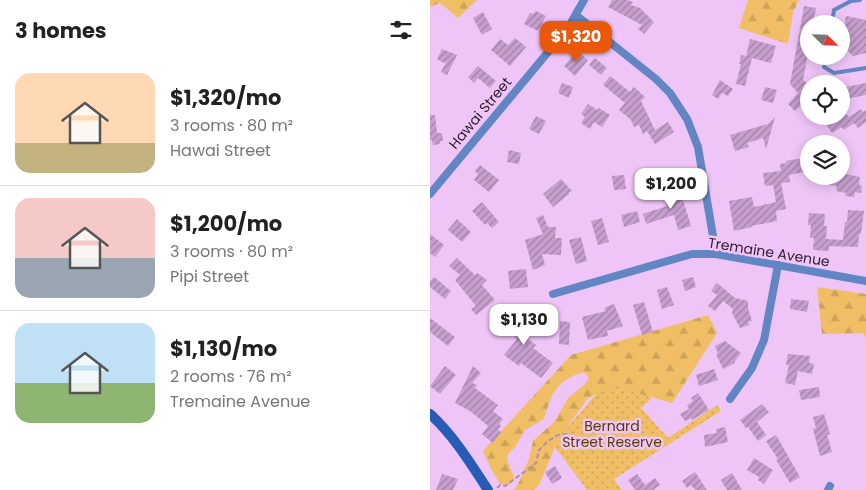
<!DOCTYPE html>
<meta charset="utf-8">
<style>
body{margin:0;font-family:Poppins,sans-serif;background:#f6f6f6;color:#222;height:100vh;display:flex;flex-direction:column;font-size:19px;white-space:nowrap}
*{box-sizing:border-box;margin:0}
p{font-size:16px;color:#767676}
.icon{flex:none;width:28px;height:28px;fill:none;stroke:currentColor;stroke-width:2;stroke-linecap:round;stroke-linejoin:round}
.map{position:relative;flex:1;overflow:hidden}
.side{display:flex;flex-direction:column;background:#fff;width:430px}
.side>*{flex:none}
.needle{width:32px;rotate:113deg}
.controls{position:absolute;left:370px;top:15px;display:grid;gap:10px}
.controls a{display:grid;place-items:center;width:50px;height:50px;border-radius:50%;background:#fff;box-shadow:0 2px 12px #0003;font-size:25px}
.price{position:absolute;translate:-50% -42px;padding:0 11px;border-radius:10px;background:#fff;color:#222;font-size:16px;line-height:32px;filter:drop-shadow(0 1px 2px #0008)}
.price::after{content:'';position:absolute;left:50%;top:30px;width:15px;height:11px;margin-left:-8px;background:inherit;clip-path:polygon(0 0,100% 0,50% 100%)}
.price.on{background:#ea580c;color:#fff}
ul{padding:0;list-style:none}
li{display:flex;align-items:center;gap:15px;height:125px;padding:0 15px}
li+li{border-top:1px solid #e0e0e0}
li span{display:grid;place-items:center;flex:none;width:140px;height:100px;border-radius:15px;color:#555}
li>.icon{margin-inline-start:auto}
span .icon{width:60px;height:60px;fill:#fffc;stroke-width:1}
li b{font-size:21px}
h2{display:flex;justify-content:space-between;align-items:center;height:60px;padding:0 15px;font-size:21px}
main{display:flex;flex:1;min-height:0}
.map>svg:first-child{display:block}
</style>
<main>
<section class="side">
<h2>3 homes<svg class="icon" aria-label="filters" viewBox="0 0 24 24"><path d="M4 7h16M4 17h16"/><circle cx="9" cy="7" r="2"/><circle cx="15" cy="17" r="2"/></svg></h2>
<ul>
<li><span style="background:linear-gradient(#ffd9b3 70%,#c2b280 0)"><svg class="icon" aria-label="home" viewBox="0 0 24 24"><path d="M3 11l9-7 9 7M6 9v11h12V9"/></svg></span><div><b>$1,320/mo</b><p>3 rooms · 80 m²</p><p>Hawai Street</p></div></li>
<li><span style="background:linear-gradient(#f6c9c9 60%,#9aa5b1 0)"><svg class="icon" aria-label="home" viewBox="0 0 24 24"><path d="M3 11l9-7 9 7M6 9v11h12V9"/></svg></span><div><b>$1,200/mo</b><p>3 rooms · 80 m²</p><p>Pipi Street</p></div></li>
<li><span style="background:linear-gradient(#bfe0f5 60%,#8fb573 0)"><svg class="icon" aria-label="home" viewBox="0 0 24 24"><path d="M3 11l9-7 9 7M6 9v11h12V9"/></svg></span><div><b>$1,130/mo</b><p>2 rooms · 76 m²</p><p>Tremaine Avenue</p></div></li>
</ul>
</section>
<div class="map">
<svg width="436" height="490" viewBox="0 0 436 490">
<defs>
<pattern id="green-dots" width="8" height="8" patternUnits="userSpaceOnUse" patternTransform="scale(1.25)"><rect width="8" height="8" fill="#efbe65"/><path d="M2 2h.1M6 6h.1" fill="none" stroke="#cda358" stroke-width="1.8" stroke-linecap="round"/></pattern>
<pattern id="forest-firs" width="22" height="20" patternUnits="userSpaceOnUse" patternTransform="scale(1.25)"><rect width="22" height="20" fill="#efbe65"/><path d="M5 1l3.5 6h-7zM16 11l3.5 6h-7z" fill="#cda358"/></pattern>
<pattern id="building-hatch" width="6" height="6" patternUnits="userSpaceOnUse" patternTransform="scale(1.25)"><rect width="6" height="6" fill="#c79fce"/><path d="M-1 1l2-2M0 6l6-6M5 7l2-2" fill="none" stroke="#a281a8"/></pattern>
</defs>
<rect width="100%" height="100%" fill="#efc5f7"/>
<!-- green -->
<path fill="url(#green-dots)" d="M206 371 221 399 211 408 238 438 287 405 291 411 184 479 192 490H157L123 444 182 376Z"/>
<!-- forest -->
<g fill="url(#forest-firs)">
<path d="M0 0H47L28 18 10 3 0 7Z"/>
<path d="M318 0H369L363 12 358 44 309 28Z"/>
<path d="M387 287 436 294V337L433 333 392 334Z"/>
<path d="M278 315 287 333 242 403 204 392 189 384 158 398 128 440 109 485 104 490H84L89 482 99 459 103 441 125 421 138 398 155 384 159 378 154 372C126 380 122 393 114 419L95 430 85 447 78 454 77 460 84 477 80 485 70 484 61 469 53 451 141 355Z"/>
</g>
<!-- building -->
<g fill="url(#building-hatch)">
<path d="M182 0H197L203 2 201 5 210 8 224 22 214 34 208 29 212 25 178 7Z"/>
<path d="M374 6 386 8 383 24H379V48L373 80 379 85V98L365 111 358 104 368 93 360 84Z"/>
<path d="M106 11 116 16 108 31 94 24 100 13 103 14Z"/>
<path d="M53 12 62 29 52 35 43 18Z"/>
<path d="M416 16 436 20V53L423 56 411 44Z"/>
<path d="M85 38 96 47 80 66 61 50 70 39 78 45Z"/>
<path d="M320 39 346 46 341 63 322 58 315 86 306 84 311 64H309L311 55 316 56Z"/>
<path d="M12 49 27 55 17 75 11 72 17 60 14 63 7 59Z"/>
<path d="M147 51 158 60 145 76 134 66Z"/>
<path d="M165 58 177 68 171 75 159 65Z"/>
<path d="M48 66 66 81 60 88 48 78 44 83 38 77Z"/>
<path d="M180 76 200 92 204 87 215 97 211 101 225 130 238 122 244 132 225 144 217 131 213 134 209 125 204 127 201 120 189 110 195 103 173 85Z"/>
<path d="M290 80 303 89 298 96 292 93 288 99 282 95Z"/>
<path d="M132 83 143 87 139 98 128 93Z"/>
<path d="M436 83V95L411 100V88Z"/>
<path d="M335 87 347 90 343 103 331 100Z"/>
<path d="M158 104 167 110 169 108 180 115 172 127 164 122 160 129 151 123 155 117 151 114Z"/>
<path d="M431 109 433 112 436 110V122L428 128 424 123 414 130 412 127 402 133 394 121 402 116H411L415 113 419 117Z"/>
<path d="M0 115H5L7 133H12L13 141H10V144L3 145 2 140 0 141Z"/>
<path d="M106 116 116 121 109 134 99 129Z"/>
<path d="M345 117 336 149 333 138 317 143 319 147 305 151 300 135 337 124 336 126Z"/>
<path d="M79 150 91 153 89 164 77 162Z"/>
<path d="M379 157V169L375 170V172L359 175 360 182 351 183 356 209 346 211 347 221 321 226 322 227 304 231 299 201 322 197 324 207 346 202 343 185 335 186 333 173 351 171 350 164 357 163 356 161Z"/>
<path d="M50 165 69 180 59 192 44 180 48 174 45 171Z"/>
<path d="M411 173 430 177 429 185 432 186 431 193 425 192 424 197 415 196 416 193 406 191 407 186 398 185 400 176H411Z"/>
<path d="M194 175 196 189 184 190 182 176Z"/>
<path d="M131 179 142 191 139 192V194L123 207 113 194Z"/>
<path d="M249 187 261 226 248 230 244 215 216 224 213 214 237 206 233 193Z"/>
<path d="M52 202 69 222 62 228 57 223 55 225 42 211Z"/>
<path d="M418 210 434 211 431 234H429L428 247 399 246V251L383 250 384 238H380L381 225H378L379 213 395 214 394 226H397L396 239 413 240 415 222H417Z"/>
<path d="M207 211 210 222 194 227 191 215Z"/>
<path d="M113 215 118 227H126L125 238H132L131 255 112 254 115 265 103 270 95 240 113 234 106 218Z"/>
<path d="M172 218 179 242 168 245 161 221Z"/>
<path d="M27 219 41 232 32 242 18 230Z"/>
<path d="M0 234 14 245 5 257 0 253Z"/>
<path d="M151 237 157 261 146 264 139 240Z"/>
<path d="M27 258 45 275 47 273 57 280 52 285 65 300 46 315 41 309 46 306 25 280 30 275 19 266Z"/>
<path d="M96 269 98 287 80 289 78 271Z"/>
<path d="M4 277 21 291 15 299 0 287V281Z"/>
<path d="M263 277 266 287 255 291 252 280Z"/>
<path d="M287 283 305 298 318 301V308L322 321 318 322 319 325 310 328 302 313 303 309 293 301 285 311 278 306 287 295 281 291Z"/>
<path d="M237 287 244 305 232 309 227 290Z"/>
<path d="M361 299 379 301 377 312 360 309Z"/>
<path d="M214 302 223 332 212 335 203 305Z"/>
<path d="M184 304 193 326 177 331 178 336 158 340 152 317 176 311 174 308Z"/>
<path d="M88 306 97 317 88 324 101 334 97 338 106 345 103 348 123 363 111 378 91 363 89 366 74 355 87 339 71 320Z"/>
<path d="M0 318 25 337 18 346 0 332Z"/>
<path d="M130 321 140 322 139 345 129 344Z"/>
<path d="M295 341 311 353 305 361V363L293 369 286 354 288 353 285 346Z"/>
<path d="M358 354 380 356 379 363 384 364 382 374 368 371 365 385 355 383 359 365H356Z"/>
<path d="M15 366 26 375 10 394 0 386Z"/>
<path d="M43 366 51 373 42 383 47 385 45 388 68 405 63 411 73 419 69 424 71 426 68 430 71 432 63 443 52 434 58 426 40 411 25 403Z"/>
<path d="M284 369 288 380 269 386 266 375Z"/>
<path d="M389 387 390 397 371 400 369 390Z"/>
<path d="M268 393 279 410 262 420 261 418 255 421 250 414 259 409 257 405 263 401 261 398Z"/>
<path d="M332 404 339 412 327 422 336 435 328 441 318 427 316 428 310 420Z"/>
<path d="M394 414 400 434 397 435 402 452 390 456 383 429 386 428 383 417Z"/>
<path d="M295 427 298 442 275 447 274 435 287 433 286 429Z"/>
<path d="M346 435 370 477 360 483 346 460 348 459 336 441Z"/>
<path d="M324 458 343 470 334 484 328 480 329 477 317 470Z"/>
<path d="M125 466 132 478 122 484 115 472Z"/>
<path d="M265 472 277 490H265L261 485 257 488 252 481Z"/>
<path d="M302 473 312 490H297L291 480Z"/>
<path d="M12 474 28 479 23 490H6Z"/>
<path d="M207 474 215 485 225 478 230 485 223 490H205L198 480Z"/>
</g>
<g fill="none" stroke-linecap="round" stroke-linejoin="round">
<!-- path -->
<path stroke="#af8eb6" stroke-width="2" stroke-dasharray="5 2.5" stroke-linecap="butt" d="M67 488 70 485 75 486 106 463 109 450 118 441 128 435 138 434"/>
<!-- lane -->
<g stroke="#6286c3" stroke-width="4">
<path d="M402 24 404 10 421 1 430 0"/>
<path d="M396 56 394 67 404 73 436 68"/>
</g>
<!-- street -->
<g stroke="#6286c3" stroke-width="8">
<path d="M146 15 226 79 240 93 257 119 268 147 286 254"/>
<path d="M0 194 138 28 154 0"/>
<path d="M123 294 262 254H286L436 281"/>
<path d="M300 399 322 368 334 340 348 265"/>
<path d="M398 490 400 486"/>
</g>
<!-- secondary -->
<path stroke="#285bb5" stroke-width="10" d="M0 414C24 436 41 464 58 490"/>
</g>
<g text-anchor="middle" stroke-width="5" stroke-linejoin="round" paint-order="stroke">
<!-- street labels -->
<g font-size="14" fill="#2b1c2e" stroke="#efc5f7">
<text transform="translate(50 113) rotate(-50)" y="5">Hawai Street</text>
<text transform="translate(339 252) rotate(9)" y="5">Tremaine Avenue</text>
</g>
<!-- park labels -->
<g font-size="14" fill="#573d00" stroke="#efc5f7">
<text x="182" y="431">Bernard<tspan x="182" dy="16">Street Reserve</tspan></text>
</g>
</g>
</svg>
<div class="controls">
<a><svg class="needle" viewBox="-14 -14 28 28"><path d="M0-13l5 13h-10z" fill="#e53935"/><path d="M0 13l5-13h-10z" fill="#767676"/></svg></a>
<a><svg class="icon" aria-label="locate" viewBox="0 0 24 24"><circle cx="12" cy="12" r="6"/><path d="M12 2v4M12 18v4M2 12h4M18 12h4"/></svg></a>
<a><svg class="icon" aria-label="layers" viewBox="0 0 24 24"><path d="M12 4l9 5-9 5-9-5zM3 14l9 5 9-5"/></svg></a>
</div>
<b class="price on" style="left:146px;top:63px">$1,320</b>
<b class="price" style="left:241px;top:210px">$1,200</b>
<b class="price" style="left:94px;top:346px">$1,130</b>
</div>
</main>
